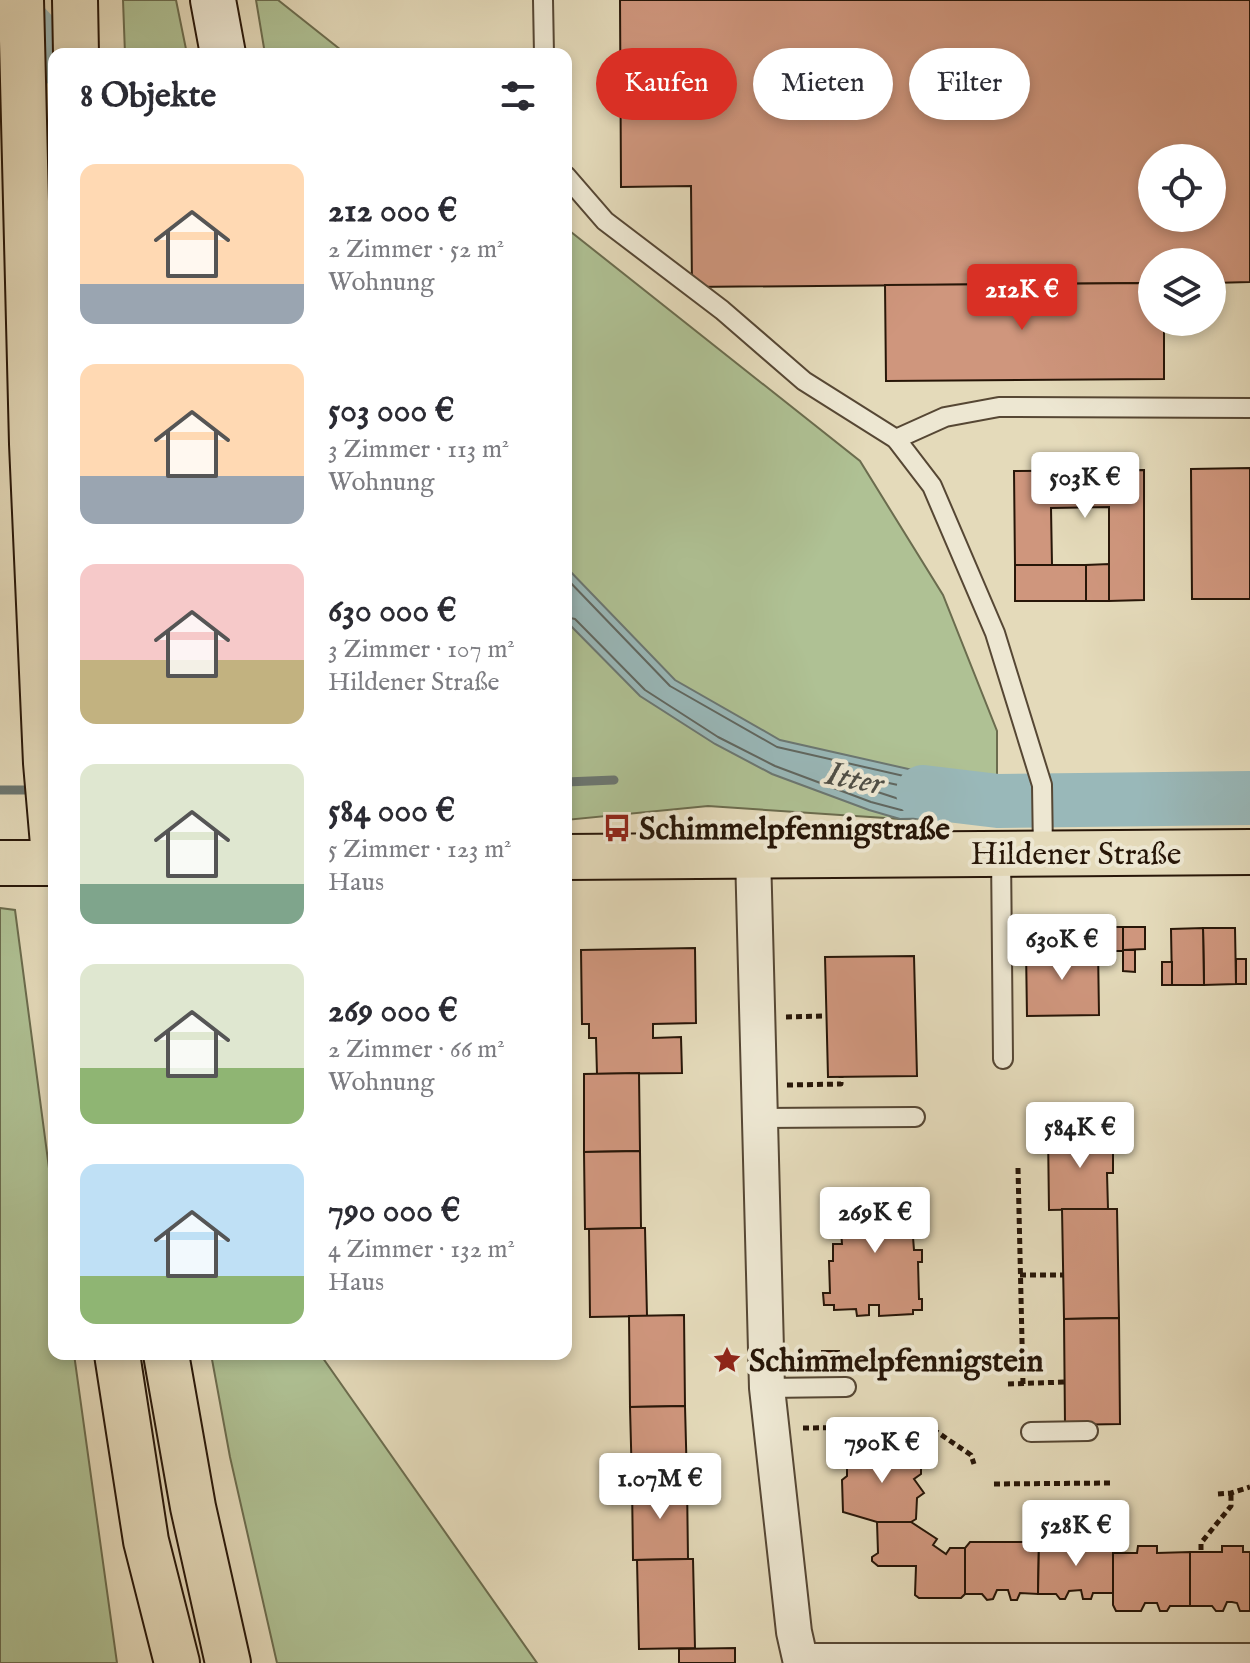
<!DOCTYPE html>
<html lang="de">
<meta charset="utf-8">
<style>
body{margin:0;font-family:"IM FELL English",serif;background:#f2f2f3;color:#2b2b33;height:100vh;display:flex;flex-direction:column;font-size:30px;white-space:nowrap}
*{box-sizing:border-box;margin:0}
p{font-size:26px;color:#7c7c81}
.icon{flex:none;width:44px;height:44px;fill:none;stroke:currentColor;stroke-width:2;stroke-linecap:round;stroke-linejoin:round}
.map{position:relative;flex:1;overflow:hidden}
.panel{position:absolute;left:48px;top:48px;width:524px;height:1312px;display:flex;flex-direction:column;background:#fff;border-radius:16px;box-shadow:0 4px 12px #0003}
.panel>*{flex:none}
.hud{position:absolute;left:596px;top:48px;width:534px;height:72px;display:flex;gap:16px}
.tools{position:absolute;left:1138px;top:144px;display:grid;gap:16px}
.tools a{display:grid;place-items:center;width:88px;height:88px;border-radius:50%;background:#fff;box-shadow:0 4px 12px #0003;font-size:40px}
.price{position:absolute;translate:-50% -68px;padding:0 18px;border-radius:8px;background:#fff;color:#222;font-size:26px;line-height:52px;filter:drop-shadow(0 2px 4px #0008)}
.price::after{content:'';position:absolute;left:50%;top:48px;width:24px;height:18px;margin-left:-12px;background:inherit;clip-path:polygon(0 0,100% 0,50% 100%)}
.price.on{background:#d93025;color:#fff}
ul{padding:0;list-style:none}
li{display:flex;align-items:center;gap:24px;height:200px;padding:0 32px}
li span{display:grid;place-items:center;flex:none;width:224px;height:160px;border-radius:16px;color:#555}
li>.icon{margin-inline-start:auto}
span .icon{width:96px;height:96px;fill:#fffc;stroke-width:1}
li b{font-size:34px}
h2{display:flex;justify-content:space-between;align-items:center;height:96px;padding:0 32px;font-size:34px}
.chip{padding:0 28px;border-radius:36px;background:#fff;box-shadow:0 4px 12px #0003;font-size:28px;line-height:72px}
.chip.on{background:#d93025;color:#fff}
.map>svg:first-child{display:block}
</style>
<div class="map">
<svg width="1250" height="1663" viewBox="0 0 1250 1663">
<rect width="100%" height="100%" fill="#e4daba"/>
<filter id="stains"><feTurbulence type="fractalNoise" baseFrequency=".0025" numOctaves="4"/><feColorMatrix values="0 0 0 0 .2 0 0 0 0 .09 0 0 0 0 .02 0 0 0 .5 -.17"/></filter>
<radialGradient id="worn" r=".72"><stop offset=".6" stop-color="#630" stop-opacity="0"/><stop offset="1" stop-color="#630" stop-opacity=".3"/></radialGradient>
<!-- green -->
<g fill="#afc194" stroke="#6b6c4e" stroke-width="2">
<path d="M123 0H176L187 54H125Z"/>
<path d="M256 0H278L346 54H265Z"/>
<path d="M566 228 860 461 943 595 997 731V789L985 815 900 819 708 806 566 820Z"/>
<path d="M0 908 15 910 54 1206V1354H74L117 1663H0Z"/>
<path d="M211 1354H320L537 1663H277L230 1457Z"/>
</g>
<!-- water -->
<g fill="#99b8b9" stroke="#6b7772" stroke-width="2">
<path d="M566 567 675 680 780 740 997 789 998 817 900 819 869 810 772 774 715 744 640 696 566 621Z"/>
<path d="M1250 781V814L1094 816 1092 782Z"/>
</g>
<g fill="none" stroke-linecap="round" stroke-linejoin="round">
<!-- shore -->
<g stroke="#606760" stroke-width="2">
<path d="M566 578 670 686 777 747 987 795 989 807 986 809 901 810 871 802 775 766 718 737 645 690 575 619 566 617"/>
<path d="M843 773 930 792 932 797 929 800H902L841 780 839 776Z"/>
<path d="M1250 789 1105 790 1101 794V805L1105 808 1250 806"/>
</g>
<!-- stream -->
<g stroke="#6b7772" stroke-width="9">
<path d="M566 782 614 780"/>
<path d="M0 790H37"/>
</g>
<!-- river -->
<g stroke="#99b8b9" stroke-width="54">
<path d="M0 0 54 57"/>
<path d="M923 792 998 801 1250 798"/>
</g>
</g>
<!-- building -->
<g fill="#cf967d" stroke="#271608" stroke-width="2" fill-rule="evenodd">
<path d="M620 0H1250V282L1212 283V262H1152V283L692 287 691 186 621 187ZM1152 158H1212V218H1152Z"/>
<path d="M1152 283V322H1164V379L886 381 885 285Z"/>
<path d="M1250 468V599H1192L1191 469Z"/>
<path d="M1144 470V600L1109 601V507L1051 508 1052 565H1015L1014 471Z"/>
<path d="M1109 564V601H1086V565Z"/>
<rect x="1015" y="565" width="71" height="36"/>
<rect x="1105" y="927" width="18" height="24"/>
<path d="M1123 927H1145V949L1123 950Z"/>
<path d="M1203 928H1235L1236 984 1204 985Z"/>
<path d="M1203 928 1204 985H1172L1171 929Z"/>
<path d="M695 948 696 1023 653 1024V1038L681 1037 682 1073 597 1074 596 1038H589V1024H582L581 950Z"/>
<path d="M1098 948 1099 1015 1027 1016 1026 949Z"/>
<path d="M1123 950H1135V972L1123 971Z"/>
<path d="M914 956 917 1076 828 1077 825 957Z"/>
<rect x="1236" y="959" width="10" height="25"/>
<rect x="1162" y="962" width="10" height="23"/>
<path d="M639 1073 640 1151 584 1152V1074Z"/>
<path d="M1113 1131V1173H1107L1108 1209 1049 1210 1048 1133Z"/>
<path d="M640 1151 641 1228 585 1229 584 1152Z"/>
<path d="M851 1189H866V1200L913 1198V1208H923V1221H918V1237H913L914 1250H922V1262H918L919 1299H922V1310H913V1314L879 1316V1305H869V1315L857 1316 856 1309 834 1310V1305H824L823 1293H830L829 1261H833V1244H842L841 1231 830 1232 829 1195H851Z"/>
<path d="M1062 1209H1117L1119 1318 1064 1319Z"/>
<path d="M641 1228H645L647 1316 590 1317 589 1229Z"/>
<path d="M684 1315 685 1406 630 1407 629 1316Z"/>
<path d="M1119 1318 1120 1424 1065 1425 1064 1319Z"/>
<rect x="822" y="1351" width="17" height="21"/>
<path d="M685 1406 687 1482 632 1483 630 1407Z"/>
<path d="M873 1446H895L902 1452H921V1474L914 1479 924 1493 917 1498 916 1519 911 1522H877L843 1512 842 1480 847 1476V1451H870Z"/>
<path d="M687 1482 688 1559 633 1560 632 1483Z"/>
<path d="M877 1522H911L937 1539 933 1545 946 1554 950 1548H965V1594L961 1598H919L915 1595 916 1566H878L872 1561V1557L878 1553Z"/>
<path d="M970 1542H1039L1038 1594 1020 1593 1017 1600H1011L1008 1590H997L993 1599 987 1600 982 1594H965V1548Z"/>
<path d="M1039 1542H1113V1593H1093L1091 1599H1083L1081 1590 1069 1591 1065 1599H1060L1056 1594H1038Z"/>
<path d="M1138 1546H1157V1553L1190 1552V1606H1170L1167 1611H1160L1157 1603H1145L1141 1611H1116L1113 1605V1553H1137Z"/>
<path d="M1222 1546H1243V1552H1250V1611H1240L1237 1603 1232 1602H1227L1223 1611H1216L1212 1606H1190V1552H1222Z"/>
<path d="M688 1559H693L695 1648 639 1649 637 1560Z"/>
<path d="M735 1648V1663H679V1649Z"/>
</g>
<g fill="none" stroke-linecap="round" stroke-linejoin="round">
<defs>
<g id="lane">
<path d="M543 0 544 54"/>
<path d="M566 176 605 221 722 310 804 381 896 439 932 486 995 633 1042 785 1043 852"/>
<path d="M896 439 945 417 999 407 1250 408"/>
<path d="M1001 853 1003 1059"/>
<path d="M759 1118 915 1117"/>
<path d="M767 1388 846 1387"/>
<path d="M1031 1432 1088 1431"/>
</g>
<g id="street">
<path d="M753 854 767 1388 794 1632 801 1663"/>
<path d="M801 1661H1250"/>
</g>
<path id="secondary" d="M213 0 223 54"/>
<g id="primary">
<path d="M566 857 1250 852"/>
<path d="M0 863H54"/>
</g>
<g id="highway">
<path d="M21 0 32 444 46 763 54 856"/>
<path d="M75 0 76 54"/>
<path d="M117 1354 146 1541 177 1663"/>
<path d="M166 1354 193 1507 228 1663"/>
</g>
</defs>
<!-- lane casing -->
<use href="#lane" stroke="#564734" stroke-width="22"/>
<!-- street casing -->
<use href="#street" stroke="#564734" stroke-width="38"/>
<!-- secondary casing -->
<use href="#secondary" stroke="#271608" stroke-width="48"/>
<!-- primary casing -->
<use href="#primary" stroke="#271608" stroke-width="48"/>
<!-- highway casing -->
<use href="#highway" stroke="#271608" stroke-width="48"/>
<!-- path -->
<g stroke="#271608" stroke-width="5" stroke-dasharray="6 4" stroke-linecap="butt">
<path d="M786 1017 826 1016"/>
<path d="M787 1085 841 1084V1077"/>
<path d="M1018 1168 1023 1384"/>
<path d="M1020 1275H1063"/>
<path d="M1008 1384 1065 1382"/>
<path d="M803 1428 923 1427 937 1432 971 1455 974 1464"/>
<path d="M994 1484 1113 1483"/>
<path d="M1218 1494 1231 1493 1250 1487"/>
<path d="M1201 1550V1543L1231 1506V1493"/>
</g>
<!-- lane -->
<use href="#lane" stroke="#ede7d2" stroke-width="18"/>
<!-- street -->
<use href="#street" stroke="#ede7d2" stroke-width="34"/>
<!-- secondary -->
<use href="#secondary" stroke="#ede7d2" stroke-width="44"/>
<!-- primary -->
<use href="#primary" stroke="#e4daba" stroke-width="44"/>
<!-- highway -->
<use href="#highway" stroke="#e4daba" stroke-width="44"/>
</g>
<!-- icons -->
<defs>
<symbol id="bus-bare" viewBox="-9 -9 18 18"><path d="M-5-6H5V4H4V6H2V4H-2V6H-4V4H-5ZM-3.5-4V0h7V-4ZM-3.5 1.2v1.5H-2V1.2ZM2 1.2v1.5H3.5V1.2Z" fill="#8f2418" stroke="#ede7d2" stroke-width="2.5" paint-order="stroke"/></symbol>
<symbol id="sight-bare" viewBox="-9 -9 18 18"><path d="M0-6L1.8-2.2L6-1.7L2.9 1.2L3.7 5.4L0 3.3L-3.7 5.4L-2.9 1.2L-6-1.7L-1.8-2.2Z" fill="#8f2418" stroke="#ede7d2" stroke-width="2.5" paint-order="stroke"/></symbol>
</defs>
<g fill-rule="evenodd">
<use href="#bus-bare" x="597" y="808" width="40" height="40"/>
<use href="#sight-bare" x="707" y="1340" width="40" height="40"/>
</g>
<g text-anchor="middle" stroke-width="8" stroke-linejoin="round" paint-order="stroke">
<!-- poi labels -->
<g font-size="32" font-weight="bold" fill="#271608" stroke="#ede7d2" text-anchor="start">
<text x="639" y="839">Schimmelpfennigstraße</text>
<text x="749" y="1371">Schimmelpfennigstein</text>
</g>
<!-- street labels -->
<g font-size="32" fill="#271608" stroke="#ede7d2">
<text x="1076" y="864">Hildener Straße</text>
</g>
<!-- water labels -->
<g font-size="34" font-style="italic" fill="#4f4f46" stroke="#ede7d2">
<text transform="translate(855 777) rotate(12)" y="12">Itter</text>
</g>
</g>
<rect width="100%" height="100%" filter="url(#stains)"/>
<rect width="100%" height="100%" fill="url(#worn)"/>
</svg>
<div class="tools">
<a><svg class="icon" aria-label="locate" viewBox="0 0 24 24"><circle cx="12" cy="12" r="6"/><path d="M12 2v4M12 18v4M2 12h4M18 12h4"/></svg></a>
<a><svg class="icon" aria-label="layers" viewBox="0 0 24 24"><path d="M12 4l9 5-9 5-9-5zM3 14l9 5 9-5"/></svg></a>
</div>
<b class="price on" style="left:1022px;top:332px">212K €</b>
<b class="price" style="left:1085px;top:520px">503K €</b>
<b class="price" style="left:1062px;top:982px">630K €</b>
<b class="price" style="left:1080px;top:1170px">584K €</b>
<b class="price" style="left:875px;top:1255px">269K €</b>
<b class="price" style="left:882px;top:1485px">790K €</b>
<b class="price" style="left:660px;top:1521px">1.07M €</b>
<b class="price" style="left:1076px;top:1568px">528K €</b>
<div class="hud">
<a class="chip on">Kaufen</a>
<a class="chip">Mieten</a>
<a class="chip">Filter</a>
</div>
<section class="panel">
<h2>8 Objekte<svg class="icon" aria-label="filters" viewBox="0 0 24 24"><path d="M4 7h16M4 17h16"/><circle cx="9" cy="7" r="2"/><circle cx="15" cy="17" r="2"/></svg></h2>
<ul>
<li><span style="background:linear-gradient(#ffd9b3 75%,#9aa5b1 0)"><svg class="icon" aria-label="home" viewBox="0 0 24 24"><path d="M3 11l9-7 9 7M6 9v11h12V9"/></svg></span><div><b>212 000 €</b><p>2 Zimmer · 52 m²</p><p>Wohnung</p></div></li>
<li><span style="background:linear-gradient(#ffd9b3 70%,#9aa5b1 0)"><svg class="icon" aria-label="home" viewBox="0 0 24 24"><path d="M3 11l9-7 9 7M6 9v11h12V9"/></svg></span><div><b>503 000 €</b><p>3 Zimmer · 113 m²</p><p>Wohnung</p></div></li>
<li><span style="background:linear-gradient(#f6c9c9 60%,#c2b280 0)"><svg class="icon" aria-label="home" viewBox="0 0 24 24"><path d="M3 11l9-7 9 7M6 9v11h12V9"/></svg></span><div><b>630 000 €</b><p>3 Zimmer · 107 m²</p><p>Hildener Straße</p></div></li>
<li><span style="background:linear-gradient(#dfe7d0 75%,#7fa58c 0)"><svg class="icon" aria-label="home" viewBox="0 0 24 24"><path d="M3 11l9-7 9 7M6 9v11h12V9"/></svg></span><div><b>584 000 €</b><p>5 Zimmer · 123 m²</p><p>Haus</p></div></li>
<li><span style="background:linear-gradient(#dfe7d0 65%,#8fb573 0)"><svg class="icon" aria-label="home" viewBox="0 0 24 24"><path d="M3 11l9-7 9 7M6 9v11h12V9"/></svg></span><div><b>269 000 €</b><p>2 Zimmer · 66 m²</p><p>Wohnung</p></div></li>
<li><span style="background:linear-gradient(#bfe0f5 70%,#8fb573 0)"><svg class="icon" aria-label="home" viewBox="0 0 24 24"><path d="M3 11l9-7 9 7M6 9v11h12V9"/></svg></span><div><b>790 000 €</b><p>4 Zimmer · 132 m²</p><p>Haus</p></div></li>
</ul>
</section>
</div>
